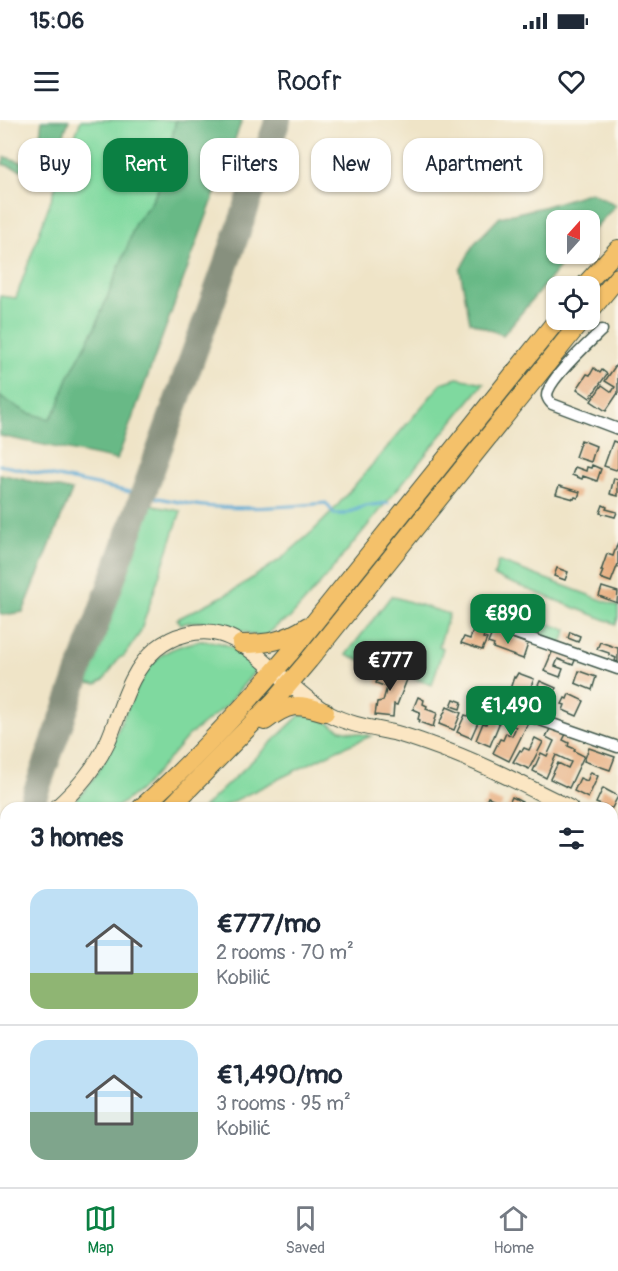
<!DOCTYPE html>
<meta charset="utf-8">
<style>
body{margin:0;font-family:Pangolin,sans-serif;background:#f2f2f3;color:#1f2937;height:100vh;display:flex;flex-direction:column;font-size:22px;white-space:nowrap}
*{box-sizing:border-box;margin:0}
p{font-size:20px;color:#747a83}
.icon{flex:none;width:33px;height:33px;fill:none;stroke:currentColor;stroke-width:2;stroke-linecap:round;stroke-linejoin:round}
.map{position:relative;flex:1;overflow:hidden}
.sheet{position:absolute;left:0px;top:682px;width:618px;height:386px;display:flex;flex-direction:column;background:#fff;border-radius:18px 18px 0 0;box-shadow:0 2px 4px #0004}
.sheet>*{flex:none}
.hud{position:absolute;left:18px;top:18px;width:582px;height:54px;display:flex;gap:12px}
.needle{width:39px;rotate:21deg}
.tools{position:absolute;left:546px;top:90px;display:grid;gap:12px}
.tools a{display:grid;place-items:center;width:54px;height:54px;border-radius:12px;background:#fff;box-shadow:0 2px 4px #0004;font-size:30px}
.price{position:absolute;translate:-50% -51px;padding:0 14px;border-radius:12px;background:#0b8043;color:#fff;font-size:20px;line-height:39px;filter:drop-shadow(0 2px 3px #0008)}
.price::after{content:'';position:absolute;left:50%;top:36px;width:18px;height:14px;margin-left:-9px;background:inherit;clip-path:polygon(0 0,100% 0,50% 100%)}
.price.current{background:#222;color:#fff}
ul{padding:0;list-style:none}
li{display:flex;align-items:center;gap:18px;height:150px;padding:0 30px}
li+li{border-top:2px solid #e0e1e3}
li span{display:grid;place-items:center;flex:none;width:168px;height:120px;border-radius:18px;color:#555}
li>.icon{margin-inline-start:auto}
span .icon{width:72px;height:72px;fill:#fffc;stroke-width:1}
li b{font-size:26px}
h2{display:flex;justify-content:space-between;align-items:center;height:72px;padding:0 30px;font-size:26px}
.pill{padding:0 21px;border-radius:18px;background:#fff;box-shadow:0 2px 4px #0004;font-size:21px;line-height:54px}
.pill.current{background:#0b8043;color:#fff}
.status{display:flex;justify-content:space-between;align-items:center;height:42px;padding:0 30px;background:#fff;direction:ltr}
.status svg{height:16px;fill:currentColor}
header{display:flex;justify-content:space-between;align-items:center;height:78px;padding:0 30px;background:#fff;font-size:27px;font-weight:600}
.tabs{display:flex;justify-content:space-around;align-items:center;height:84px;border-top:2px solid #e0e1e3;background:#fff;font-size:16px;color:#747a83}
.tabs a{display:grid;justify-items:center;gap:3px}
.tabs .current{color:#0b8043}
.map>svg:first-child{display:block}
</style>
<div class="status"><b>15:06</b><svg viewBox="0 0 49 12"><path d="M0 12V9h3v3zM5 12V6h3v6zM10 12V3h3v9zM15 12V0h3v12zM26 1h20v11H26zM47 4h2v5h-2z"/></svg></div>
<header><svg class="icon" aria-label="menu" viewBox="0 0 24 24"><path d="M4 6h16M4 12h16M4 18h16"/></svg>Roofr<svg class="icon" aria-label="heart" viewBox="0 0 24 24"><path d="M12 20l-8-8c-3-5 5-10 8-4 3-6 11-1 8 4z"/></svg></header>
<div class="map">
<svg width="618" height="1067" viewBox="0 0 618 1067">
<rect width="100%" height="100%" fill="#fbf7ec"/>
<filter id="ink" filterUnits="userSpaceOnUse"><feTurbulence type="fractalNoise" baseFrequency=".0167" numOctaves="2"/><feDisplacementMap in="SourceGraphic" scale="12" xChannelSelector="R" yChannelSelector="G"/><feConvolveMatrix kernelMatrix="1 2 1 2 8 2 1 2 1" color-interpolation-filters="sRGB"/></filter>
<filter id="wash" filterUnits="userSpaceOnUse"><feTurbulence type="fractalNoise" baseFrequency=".008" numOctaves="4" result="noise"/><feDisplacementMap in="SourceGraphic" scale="24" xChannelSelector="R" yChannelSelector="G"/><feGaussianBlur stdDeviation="1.35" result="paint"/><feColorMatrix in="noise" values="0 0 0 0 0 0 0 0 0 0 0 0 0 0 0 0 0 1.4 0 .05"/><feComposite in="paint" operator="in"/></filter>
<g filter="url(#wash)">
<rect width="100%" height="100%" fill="#efe4c7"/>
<!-- green -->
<g fill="#7fd99f" stroke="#4f8b6a" stroke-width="1.5">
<path d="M81 0H176L172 18 173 40 151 83 135 103 128 125 95 208 68 258 58 288 50 299 28 293 0 277V176L16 178 54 71Z"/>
<path d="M565 200H575L369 452 390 417Z"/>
<path d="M457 258 484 263 320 464 289 499 280 503 264 518C236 511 210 496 181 504L177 499 231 472 281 439 313 411 331 393 442 263Z"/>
<path d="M148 385 181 391 140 513 124 536 119 538 104 560 97 564 85 563Z"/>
<path d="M498 441 618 486V497L616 504 494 456Z"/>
<path d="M391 476 449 494 439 526 443 528 432 565 346 535Z"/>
<path d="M486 482 567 510 561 526 480 497Z"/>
<path d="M200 521C205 521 210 521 215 522 231 524 250 536 255 551L226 586 188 616 146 665 116 688H67C103 658 113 618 132 578 138 566 144 552 154 542 165 529 184 524 200 521Z"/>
<path d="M300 595 316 596 341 610 371 616 337 630 220 688H203Z"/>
<path d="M612 876 618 877V1023L612 1020Z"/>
<path d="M362 1062H418V1067H361Z"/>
</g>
<!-- forest -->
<g fill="#67b986" stroke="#437b5d" stroke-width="1.5">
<path d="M42 0H69L48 58 2 44 5 37 36 46Z"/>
<path d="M176 0H242L117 340 0 316V277L28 293 50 299 58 287 68 258 95 208 128 125 135 103 151 83 173 40 172 18Z"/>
<path d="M591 72 616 85 590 113V100H556V134H570L503 215 470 202 460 150 474 124 500 97 543 87Z"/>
<path d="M0 354 72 371 23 492 3 495 0 493Z"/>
<path d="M418 1062H607L602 1067H418Z"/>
</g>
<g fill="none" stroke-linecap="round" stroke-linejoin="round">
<!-- stream -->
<g stroke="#59a8d3" stroke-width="3">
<path d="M0 345 135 373"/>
<path d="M153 377C170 380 187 384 204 386 244 390 286 387 326 383L334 394H345L365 386 388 383"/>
</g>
<!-- taxiway -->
<g stroke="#87907e" stroke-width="26">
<path d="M30 688 278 0"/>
<path d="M0 775 6 757"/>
<path d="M0 865 6 859"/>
</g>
</g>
<g id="blocks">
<!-- building -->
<g fill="#e6aa7a">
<path d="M616 245 618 246V273L606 291 591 281 602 265 612 272 615 267 605 261Z"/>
<path d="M594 248 600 253 602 250 607 254 590 278 577 269 587 254 590 255Z"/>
<path d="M581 320 596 326 591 342 575 337Z"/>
<path d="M613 321 618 323V348L616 350 604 346Z"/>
<path d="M592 345 601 349 597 361 583 356 582 359 572 355 575 347 586 351 587 347 591 348Z"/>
<path d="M614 358 618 359V376L610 374Z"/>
<path d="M559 366 580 372 578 378 575 377 574 379 556 374Z"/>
<path d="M603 385 607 387 606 389 617 392 615 397 600 393Z"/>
<path d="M618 422V444L611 462 600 458 603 451H601L607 434 613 436Z"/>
<path d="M557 448 568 452 565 460 554 456Z"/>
<path d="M602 467 618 472 617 483 599 476Z"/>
<path d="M475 505 486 510 483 518 487 519 482 530 461 523 464 517 470 519Z"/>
<path d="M494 509 509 517 528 524 523 539 493 528 494 525 488 523Z"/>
<path d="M570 512 580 516 578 522 568 518Z"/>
<path d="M600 522 618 528V542L615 541 616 538 609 535V533L597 529Z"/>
<path d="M553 530 576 538 573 545 558 539 555 546 563 549 560 557 544 551Z"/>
<path d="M381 548 408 557 397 585 394 584 393 597 375 595 377 582 383 581 387 567 376 563Z"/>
<path d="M579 551 596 557 592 570 575 563Z"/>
<path d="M518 553 534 559 527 576 510 569 514 557 515 558Z"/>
<path d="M540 561 556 568 552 579 549 577 546 584 532 579Z"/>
<path d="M569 574 584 581 577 596 563 590 565 585 562 584 565 578 567 579Z"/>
<path d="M418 577 424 580 423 584 427 586 426 589 437 593 433 607 419 602 420 600 418 599 420 592 413 589Z"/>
<path d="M454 579 462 582 460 589 451 586Z"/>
<path d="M447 587 461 593 454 610 439 604Z"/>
<path d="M508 591 529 601 509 641 493 633 500 619 503 620 506 613 512 616 516 607 504 601Z"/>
<path d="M465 595 479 600 471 618 457 612Z"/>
<path d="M492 597 497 599 499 604 490 626 476 620 483 603 486 604 488 599Z"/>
<path d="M551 607 566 614 563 620 569 623 568 626 575 629 574 631 584 636 569 668 550 659 558 643 568 648 571 642 556 635 546 658 533 651 541 633 547 636 554 621 546 617Z"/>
<path d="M535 618 543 622 529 649 513 642 520 630 522 631 524 628 529 630Z"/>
<path d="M589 628 615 637 610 650 584 641Z"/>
<path d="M591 652 598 656 588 678 574 671 580 658 587 661Z"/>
<path d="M603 668 618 676 612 688H608L596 683Z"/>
<path d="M488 677 503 683 501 688H481L483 684 485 685Z"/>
<path d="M512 677 522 682 519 688H507Z"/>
<path d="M612 736 618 739V759L612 757Z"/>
<path d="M618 779V800L612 798V794Z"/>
</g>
</g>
</g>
<g filter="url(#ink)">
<use href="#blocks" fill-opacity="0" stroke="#3e564a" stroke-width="1.5"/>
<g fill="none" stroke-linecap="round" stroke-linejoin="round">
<defs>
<g id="minor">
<path d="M602 210C590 222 547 260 547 276 548 280 549 281 552 284L618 309"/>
<path d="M484 502 618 549"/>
<path d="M512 590 618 627"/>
<path d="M612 932 618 924"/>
</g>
<g id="secondary">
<path d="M56 688C78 668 95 649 108 621 122 589 128 553 156 529 173 515 199 508 220 514 235 518 247 527 259 537 269 546 279 555 290 564 302 574 315 586 329 594 350 605 372 608 395 613 406 616 418 620 429 624 478 641 524 665 570 688"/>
<path d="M612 709 618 712"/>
<path d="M0 727 6 724"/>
</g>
<g id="primary">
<path d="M584 166 618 129"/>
<path d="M590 191 618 157"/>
<path d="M241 524C268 524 285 521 308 506"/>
<path d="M265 601C289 583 296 583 325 592"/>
<path d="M141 688C194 641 243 588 289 534L557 200"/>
<path d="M170 688 275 580 309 540 582 200"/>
<path d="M0 787 6 783"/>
<path d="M0 810 6 806"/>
</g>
</defs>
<!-- minor casing -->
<use href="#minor" stroke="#3e564a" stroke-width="13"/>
<!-- secondary casing -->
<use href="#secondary" stroke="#3e564a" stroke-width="17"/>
<!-- primary casing -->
<use href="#primary" stroke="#3e564a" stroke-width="20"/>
<!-- minor -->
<use href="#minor" stroke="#fff" stroke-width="10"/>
<!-- secondary -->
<use href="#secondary" stroke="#fbe6c3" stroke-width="15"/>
<!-- primary -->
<use href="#primary" stroke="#f4c16a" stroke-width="18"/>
</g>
</g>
</svg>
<div class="tools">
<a><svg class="needle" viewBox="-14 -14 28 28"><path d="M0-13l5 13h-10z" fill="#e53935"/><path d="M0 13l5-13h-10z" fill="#747a83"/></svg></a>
<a><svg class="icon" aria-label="locate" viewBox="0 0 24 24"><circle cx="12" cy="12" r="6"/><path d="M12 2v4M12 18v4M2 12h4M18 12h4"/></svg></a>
</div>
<b class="price" style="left:508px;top:525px">€890</b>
<b class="price current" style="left:390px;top:572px">€777</b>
<b class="price" style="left:511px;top:617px">€1,490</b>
<div class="hud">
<a class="pill">Buy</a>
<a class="pill current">Rent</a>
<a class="pill">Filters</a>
<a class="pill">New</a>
<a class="pill">Apartment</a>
</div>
<section class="sheet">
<h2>3 homes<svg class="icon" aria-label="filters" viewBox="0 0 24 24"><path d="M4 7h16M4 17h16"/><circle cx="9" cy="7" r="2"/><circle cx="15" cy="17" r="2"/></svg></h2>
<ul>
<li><span style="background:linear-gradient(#bfe0f5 70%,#8fb573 0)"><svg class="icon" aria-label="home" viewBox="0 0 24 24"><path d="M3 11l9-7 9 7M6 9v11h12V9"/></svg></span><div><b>€777/mo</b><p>2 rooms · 70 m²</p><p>Kobilić</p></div></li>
<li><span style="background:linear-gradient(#bfe0f5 60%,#7fa58c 0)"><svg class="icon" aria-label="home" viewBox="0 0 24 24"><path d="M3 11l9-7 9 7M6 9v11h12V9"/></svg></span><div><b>€1,490/mo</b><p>3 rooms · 95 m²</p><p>Kobilić</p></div></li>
</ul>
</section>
</div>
<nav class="tabs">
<a class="current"><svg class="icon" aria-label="map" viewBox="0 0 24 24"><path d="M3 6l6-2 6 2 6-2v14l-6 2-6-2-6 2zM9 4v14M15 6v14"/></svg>Map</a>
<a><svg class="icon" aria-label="saved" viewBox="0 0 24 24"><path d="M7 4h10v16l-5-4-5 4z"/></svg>Saved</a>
<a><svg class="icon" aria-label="home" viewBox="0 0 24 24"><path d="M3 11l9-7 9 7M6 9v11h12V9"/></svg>Home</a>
</nav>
